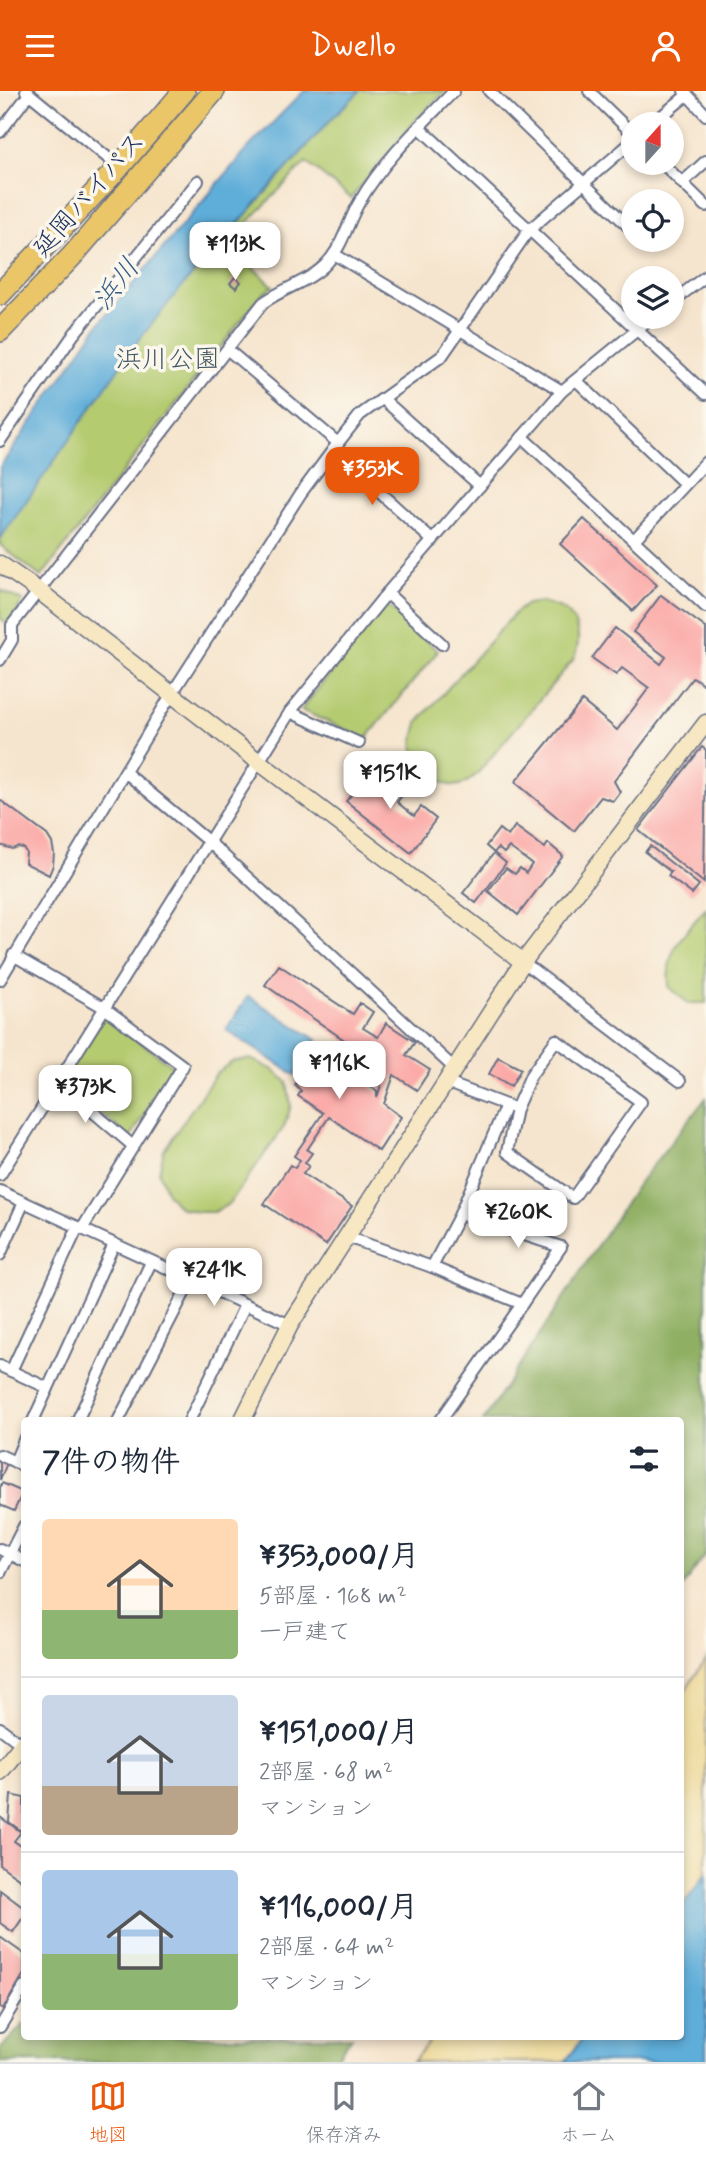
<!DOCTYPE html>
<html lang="ja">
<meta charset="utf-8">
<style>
body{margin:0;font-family:Mynerve,"Klee One",sans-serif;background:#f6f6f7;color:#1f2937;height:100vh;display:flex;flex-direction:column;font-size:26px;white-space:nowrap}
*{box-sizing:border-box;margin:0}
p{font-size:23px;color:#747a83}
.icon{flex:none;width:38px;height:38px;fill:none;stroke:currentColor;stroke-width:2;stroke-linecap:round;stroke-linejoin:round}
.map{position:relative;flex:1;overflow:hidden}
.drawer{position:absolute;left:21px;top:1326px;width:663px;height:623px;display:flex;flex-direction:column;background:#fff;border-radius:7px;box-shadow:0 4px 10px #0003}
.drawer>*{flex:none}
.needle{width:46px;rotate:21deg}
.controls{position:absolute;left:621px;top:21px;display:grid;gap:14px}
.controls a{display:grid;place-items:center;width:63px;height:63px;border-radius:50%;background:#fff;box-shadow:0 4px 10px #0003;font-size:35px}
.price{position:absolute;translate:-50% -60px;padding:0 16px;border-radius:14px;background:#fff;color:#222;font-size:23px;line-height:46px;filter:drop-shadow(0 2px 4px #0008)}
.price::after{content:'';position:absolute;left:50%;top:42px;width:21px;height:16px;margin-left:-10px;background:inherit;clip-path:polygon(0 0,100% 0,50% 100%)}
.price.on{background:#ea580c;color:#fff}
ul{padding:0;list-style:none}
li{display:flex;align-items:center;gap:21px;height:175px;padding:0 21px}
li+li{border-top:2px solid #e0e1e3}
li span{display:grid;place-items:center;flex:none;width:196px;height:140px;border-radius:7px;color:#555}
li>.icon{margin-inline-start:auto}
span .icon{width:84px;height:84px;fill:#fffc;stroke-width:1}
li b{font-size:30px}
h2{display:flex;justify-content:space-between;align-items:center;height:84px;padding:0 21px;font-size:30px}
header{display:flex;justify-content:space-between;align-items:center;height:91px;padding:0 21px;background:#ea580c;color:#fff;font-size:32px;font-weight:600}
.menu{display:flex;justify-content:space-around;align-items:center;height:98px;border-top:2px solid #e0e1e3;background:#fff;font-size:19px;color:#747a83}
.menu a{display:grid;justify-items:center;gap:4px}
.menu .on{color:#ea580c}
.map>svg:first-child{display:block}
</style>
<header><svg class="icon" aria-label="menu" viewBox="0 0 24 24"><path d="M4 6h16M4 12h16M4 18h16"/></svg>Dwello<svg class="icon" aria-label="person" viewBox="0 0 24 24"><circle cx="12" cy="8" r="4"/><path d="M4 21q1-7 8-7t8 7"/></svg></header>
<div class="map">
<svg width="706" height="1971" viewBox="0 0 706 1971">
<rect width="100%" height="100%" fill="#fbf7ec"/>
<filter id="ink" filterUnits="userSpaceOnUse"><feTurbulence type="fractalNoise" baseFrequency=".0143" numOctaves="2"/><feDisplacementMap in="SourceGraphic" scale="14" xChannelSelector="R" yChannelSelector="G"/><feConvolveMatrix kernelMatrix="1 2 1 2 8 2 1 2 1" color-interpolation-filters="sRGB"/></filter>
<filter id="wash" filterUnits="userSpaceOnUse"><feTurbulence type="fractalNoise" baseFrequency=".00686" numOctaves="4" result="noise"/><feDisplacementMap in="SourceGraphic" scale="28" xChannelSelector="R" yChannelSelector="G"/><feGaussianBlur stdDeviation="1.57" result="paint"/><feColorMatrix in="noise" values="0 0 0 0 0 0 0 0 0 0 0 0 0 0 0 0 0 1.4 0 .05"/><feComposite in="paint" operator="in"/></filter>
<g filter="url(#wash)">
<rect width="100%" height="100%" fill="#f6e5ce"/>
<!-- green -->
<g fill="#b4cb6f" stroke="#687d66" stroke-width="2">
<path d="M360 0H445L416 29 351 107 306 71 227 153 273 195 260 205 41 486 0 454V447L130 260 182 195 332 27Z"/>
<path d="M0 499 23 510 8 533 0 527Z"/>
<path d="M542 511C548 513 558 515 563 518 581 531 581 552 573 569L477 683C473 686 468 691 463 693 445 700 421 679 415 663 411 654 416 641 418 631L515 522 527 513Z"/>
<path d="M386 513 438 560 366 648 301 619Z"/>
<path d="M706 817V912H688L669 896C665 857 683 845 706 817Z"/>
<path d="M104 924 174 976 130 1047 63 990Z"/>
<path d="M250 968 272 978 287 991 291 1015 284 1036 229 1113 214 1121H197L179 1116 167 1102 159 1081 164 1059 216 983 232 971Z"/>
</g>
<!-- forest -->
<g fill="#8faf62" stroke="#556f60" stroke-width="2">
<path d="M706 1007V1463L681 1498V1330H483L637 1094Z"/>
<path d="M24 1933V1946H352L332 1971H0V1958Z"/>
</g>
<!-- sand -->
<g fill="#eeda9e" stroke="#84847e" stroke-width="2">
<path d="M706 1568V1783L681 1817V1606Z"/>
<path d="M433 1946H584L565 1971H412Z"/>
</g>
<!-- water -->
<g fill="#5fadd9" stroke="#3d6e9c" stroke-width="2">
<path d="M304 0H360L332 27 178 200 135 254 0 448V376L98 234 248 57Z"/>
<path d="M248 905 317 949 295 984 226 939Z"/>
<path d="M706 1783V1971H565L584 1946H681V1817Z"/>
</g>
<g id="blocks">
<!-- building -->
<g fill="#fbaaa8">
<path d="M235 186 241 191 236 197 230 192Z"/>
<path d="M584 428 657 494 633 520 560 453Z"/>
<path d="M661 504 706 537V595L693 586 614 690 620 701 613 710 601 706 574 740 515 691 582 610 617 639 649 597 622 577 616 584 592 567 615 537 661 573 666 566 633 541Z"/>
<path d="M702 656 706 659 704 792 638 739Z"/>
<path d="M373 677 404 702 397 711 414 725 421 716 436 728 411 762 346 710Z"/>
<path d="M0 709 47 744 52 752 54 762 53 774 49 784 25 772 26 761 23 757 17 756 12 758 0 754Z"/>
<path d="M515 735 545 757 548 752 563 765 518 824 488 800 506 777 515 783 520 777 526 782 532 773 509 756 504 762 498 757 494 762 506 772 476 812 463 802 494 762 486 755 499 738 508 745Z"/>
<path d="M650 755 699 794 692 803 668 785 671 781 645 761Z"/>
<path d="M279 874 353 923 360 912 373 921 363 937 378 946 386 932 415 951 406 964 430 979 417 999 394 984 384 1013 401 1026 379 1060 329 1026 307 1059 312 1062 305 1072 309 1075 303 1083 352 1115 326 1154 264 1113 290 1074 295 1077 300 1069 294 1065 323 1022 298 1005 301 1000 295 994 316 960 377 1000V1007L386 978 265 894Z"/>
<path d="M498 966 521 978 511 995 489 983Z"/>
<path d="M0 1369 7 1372 0 1389Z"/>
<path d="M2 1392 23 1401 14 1420 0 1414V1397Z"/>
<path d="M11 1704 24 1707V1742L9 1731Z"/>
<path d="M0 1726 21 1741 14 1750 24 1757V1791L0 1774Z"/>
<path d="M0 1799 24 1817V1825L13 1841 0 1832Z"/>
<path d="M0 1846 24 1863V1883L3 1918 0 1916Z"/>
</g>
</g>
</g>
<g filter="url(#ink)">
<use href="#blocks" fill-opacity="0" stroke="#686f85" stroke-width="2"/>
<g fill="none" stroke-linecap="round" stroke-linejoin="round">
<defs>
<g id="street">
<path d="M26 0 119 76"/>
<path d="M489 0 632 139"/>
<path d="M589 0 634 44"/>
<path d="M684 0 706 24"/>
<path d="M652 33 687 4"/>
<path d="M419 36 706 303"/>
<path d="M0 41 29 3"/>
<path d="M662 72 706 115"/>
<path d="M682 92 706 70"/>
<path d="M334 163 562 300"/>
<path d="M672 211 706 185"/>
<path d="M228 259 338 352"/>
<path d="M576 289 685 393"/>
<path d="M383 308 480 395"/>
<path d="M522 346 706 516"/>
<path d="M0 350 74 243 198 90"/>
<path d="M333 359 433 450"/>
<path d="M634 449 706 371"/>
<path d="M387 502 442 553"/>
<path d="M0 569 12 549V534L263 212C283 197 311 190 327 172 343 155 348 130 360 110 383 70 422 33 454 0"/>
<path d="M290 621 359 652"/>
<path d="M125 681 209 751 454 977"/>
<path d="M13 864 103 916 183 975 82 1138"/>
<path d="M523 871 680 990"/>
<path d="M0 889 171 604 301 402 338 352 360 324 442 265 529 139 634 49"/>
<path d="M57 990 133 1055"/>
<path d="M445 991 516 1018 531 984 556 949 641 1011 573 1107 507 1061 516 1018"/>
<path d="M0 1084 290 621 387 502 562 300 653 226"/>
<path d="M0 1100 290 1234"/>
<path d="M460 1123 561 1156 522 1213"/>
<path d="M347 1146 432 1176 522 1213 440 1330"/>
<path d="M0 1164 24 1111"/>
<path d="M432 1176 460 1123 506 1014"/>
<path d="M0 1275 48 1297"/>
<path d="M11 1280 78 1136"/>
<path d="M33 1330 114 1153"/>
<path d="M77 1330 151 1171"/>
<path d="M118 1330 191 1189"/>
<path d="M189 1330 245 1214"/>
<path d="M0 1364 24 1375"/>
<path d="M15 1371 24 1349"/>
<path d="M0 1458 24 1470"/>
<path d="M0 1482 24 1435"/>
<path d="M0 1637 24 1655"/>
<path d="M0 1936 24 1896"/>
</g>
<g id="secondary">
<path d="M0 473 39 500 259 671 523 871"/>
<path d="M242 1330 290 1234 523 871 706 632"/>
<path d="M0 1681 24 1651"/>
</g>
<g id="highway">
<path d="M0 203 119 76 184 0"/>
<path d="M0 240 73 164 214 0"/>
</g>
</defs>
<!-- street casing -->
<use href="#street" stroke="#686f85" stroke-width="14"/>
<!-- secondary casing -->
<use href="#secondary" stroke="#686f85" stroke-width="19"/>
<!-- highway casing -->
<use href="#highway" stroke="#686f85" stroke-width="24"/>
<!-- street -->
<use href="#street" stroke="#fff" stroke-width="10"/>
<!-- secondary -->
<use href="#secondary" stroke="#f7e8c3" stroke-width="16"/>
<!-- highway -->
<use href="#highway" stroke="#eac669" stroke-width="21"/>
</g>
</g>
<g text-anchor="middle" stroke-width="7" stroke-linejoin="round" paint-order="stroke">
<!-- street labels -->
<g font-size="26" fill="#1b2f5e" stroke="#fbf7ec">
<text transform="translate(88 103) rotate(-49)" y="9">延岡バイパス</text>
</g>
<!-- park labels -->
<g font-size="26" fill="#415662" stroke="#fbf7ec">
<text x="168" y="276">浜川公園</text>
</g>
<!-- water labels -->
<g font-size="28" font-style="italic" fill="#335b89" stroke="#fbf7ec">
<text transform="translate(115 192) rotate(-52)" y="10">浜川</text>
</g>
</g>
</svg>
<div class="controls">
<a><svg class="needle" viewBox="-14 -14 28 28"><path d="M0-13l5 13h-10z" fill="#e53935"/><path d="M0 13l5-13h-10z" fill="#747a83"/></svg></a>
<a><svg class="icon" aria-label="locate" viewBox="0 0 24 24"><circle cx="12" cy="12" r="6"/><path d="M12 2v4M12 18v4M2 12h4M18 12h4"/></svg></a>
<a><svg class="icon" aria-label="layers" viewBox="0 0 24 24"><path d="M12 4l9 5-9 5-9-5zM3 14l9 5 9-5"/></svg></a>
</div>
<b class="price" style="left:235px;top:191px">¥113K</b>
<b class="price on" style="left:372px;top:416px">¥353K</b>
<b class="price" style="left:390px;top:720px">¥151K</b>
<b class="price" style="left:339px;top:1010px">¥116K</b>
<b class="price" style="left:85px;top:1034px">¥373K</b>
<b class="price" style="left:518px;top:1159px">¥260K</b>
<b class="price" style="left:214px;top:1217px">¥241K</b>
<section class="drawer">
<h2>7件の物件<svg class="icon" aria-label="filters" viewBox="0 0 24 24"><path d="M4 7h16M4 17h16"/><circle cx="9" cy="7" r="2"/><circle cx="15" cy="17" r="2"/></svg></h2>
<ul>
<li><span style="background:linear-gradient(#ffd9b3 65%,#8fb573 0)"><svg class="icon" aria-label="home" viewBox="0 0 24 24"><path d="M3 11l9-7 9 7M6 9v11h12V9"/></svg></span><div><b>¥353,000/月</b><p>5部屋 · 168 m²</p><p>一戸建て</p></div></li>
<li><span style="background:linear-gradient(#c9d6e8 65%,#b9a48a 0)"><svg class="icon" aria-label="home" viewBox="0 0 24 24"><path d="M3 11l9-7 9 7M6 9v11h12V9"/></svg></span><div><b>¥151,000/月</b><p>2部屋 · 68 m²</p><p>マンション</p></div></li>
<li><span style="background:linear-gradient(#a9c7e8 60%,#8fb573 0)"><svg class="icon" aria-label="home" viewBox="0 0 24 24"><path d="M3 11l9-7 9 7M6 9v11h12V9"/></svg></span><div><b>¥116,000/月</b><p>2部屋 · 64 m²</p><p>マンション</p></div></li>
</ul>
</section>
</div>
<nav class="menu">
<a class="on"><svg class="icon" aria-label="map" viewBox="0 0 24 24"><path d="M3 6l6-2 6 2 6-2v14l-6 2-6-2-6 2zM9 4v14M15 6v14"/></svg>地図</a>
<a><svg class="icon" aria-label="saved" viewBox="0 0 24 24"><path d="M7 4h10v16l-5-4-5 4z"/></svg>保存済み</a>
<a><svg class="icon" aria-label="home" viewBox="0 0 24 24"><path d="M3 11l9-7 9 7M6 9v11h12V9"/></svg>ホーム</a>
</nav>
